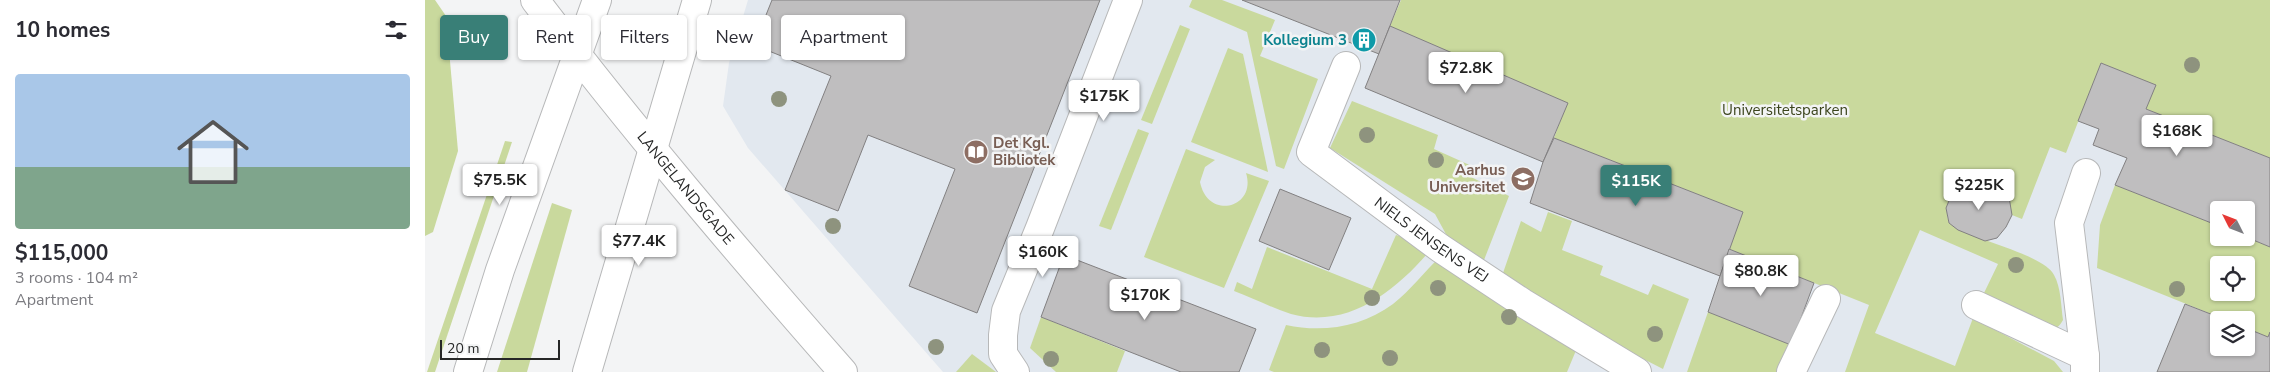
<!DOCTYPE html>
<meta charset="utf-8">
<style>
body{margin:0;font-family:"Nunito Sans",sans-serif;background:#f7f7f7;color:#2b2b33;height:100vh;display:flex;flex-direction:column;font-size:19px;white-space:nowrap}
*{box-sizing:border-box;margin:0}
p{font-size:16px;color:#7c7c81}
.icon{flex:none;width:28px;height:28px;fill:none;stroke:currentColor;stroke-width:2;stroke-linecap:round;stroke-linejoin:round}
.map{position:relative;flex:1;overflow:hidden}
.drawer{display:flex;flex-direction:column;background:#fff;width:425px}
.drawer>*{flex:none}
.banner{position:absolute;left:15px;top:15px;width:475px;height:45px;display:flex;gap:10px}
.needle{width:32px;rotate:312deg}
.fabs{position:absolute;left:1785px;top:201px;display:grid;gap:10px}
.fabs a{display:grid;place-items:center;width:45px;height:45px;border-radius:5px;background:#fff;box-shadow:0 1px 4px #0004;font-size:25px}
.scale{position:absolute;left:15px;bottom:12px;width:120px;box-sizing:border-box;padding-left:5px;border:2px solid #262727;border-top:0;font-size:14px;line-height:18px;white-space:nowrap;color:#262727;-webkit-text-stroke:4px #f3f4f5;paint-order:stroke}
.price{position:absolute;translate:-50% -42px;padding:0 11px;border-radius:5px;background:#fff;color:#222;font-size:16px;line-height:32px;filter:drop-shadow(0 1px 2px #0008)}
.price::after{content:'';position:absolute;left:50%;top:30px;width:15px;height:11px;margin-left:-8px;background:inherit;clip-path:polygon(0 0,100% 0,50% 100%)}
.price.selected{background:#397f77;color:#fff}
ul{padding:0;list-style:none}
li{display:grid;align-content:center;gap:10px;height:265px;padding:0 15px}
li+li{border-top:1px solid #e1e1e2}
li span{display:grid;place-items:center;height:155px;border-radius:5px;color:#555}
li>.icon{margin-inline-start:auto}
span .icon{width:90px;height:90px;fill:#fffc;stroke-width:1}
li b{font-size:21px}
h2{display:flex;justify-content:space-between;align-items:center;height:60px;padding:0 15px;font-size:21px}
.pill{padding:0 18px;border-radius:5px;background:#fff;box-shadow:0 1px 4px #0004;font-size:18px;line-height:45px}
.pill.selected{background:#397f77;color:#fff}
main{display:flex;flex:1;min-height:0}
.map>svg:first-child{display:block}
</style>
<main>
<section class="drawer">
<h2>10 homes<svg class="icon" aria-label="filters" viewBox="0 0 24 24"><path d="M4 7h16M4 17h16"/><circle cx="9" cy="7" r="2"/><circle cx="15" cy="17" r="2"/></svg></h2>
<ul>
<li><span style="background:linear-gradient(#a9c7e8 60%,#7fa58c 0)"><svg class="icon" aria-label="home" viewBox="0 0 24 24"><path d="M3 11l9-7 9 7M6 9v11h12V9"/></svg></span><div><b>$115,000</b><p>3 rooms · 104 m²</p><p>Apartment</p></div></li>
</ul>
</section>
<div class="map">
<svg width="1845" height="372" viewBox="0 0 1845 372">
<rect width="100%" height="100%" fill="#f3f4f5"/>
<!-- built -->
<path fill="#e2e8ef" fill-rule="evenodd" d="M323 0H1845V372H518L323 148 298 106 304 63ZM1794 210H1821V238H1794ZM1794 265H1821V292H1794ZM1794 320H1821V348H1794Z"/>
<!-- green -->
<g fill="#c9d99d" fill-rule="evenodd">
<path d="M0 0H10L21 16 33 151 8 232 0 236Z"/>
<path d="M767 0H797L850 20 835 56 893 79 859 169 851 166 822 32 764 7Z"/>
<path d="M976 0H1845V158L1721 109 1730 85 1676 63 1641 153 1625 147 1597 219 1587 215 1560 184 1543 181C1526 189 1518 205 1524 223 1546 240 1619 254 1629 275 1636 287 1636 306 1638 320 1633 329 1629 330 1619 328L1559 293 1573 264 1495 230 1450 333 1530 366 1548 318 1629 361 1638 372H1420L1444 305 1304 249 1318 212 1129 138 1142 103 965 26Z"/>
<path d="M755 25 765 29 727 124 716 120Z"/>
<path d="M803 48 818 54 843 172 766 142Z"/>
<path d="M927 101 1013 135 1009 149 1049 167 1046 177 1084 196 1059 260 1022 236 1010 214 905 148Z"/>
<path d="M713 129 724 133 686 230 674 226Z"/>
<path d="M80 141 87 142 10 372H2Z"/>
<path d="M761 149 790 160 780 167 775 182C783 221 832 208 821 173L844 181 799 288 719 257Z"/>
<path d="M1690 185 1794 226V238L1821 237 1845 247V332L1843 337 1821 328V320H1801L1672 268 1675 225ZM1794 265H1821V292H1794Z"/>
<path d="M127 203 147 210 102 372H72Z"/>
<path d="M1123 212 1147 221 1137 250 1178 266 1175 275 1223 295 1228 284 1264 299 1238 369C1182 341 1130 308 1078 273L1096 221 1116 232Z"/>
<path d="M971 235 1008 247C974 288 925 330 866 314 847 308 828 298 809 291L812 282 827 289 842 247 947 289Z"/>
<path d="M1015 257 1152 348 1142 372H849L844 370 861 325C898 333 937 327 968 304 985 291 999 272 1015 257Z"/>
<path d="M1283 312 1366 345 1355 372H1262Z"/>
<path d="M616 317 700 351 692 372H631L605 348Z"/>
<path d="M547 354 571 372H531Z"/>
</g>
<!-- building -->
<g fill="#bfbebf" stroke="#828081">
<path d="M347 0H675L552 313 484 286 530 169 443 135 413 211 360 190 406 76 329 45Z"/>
<path d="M817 0H975L954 54Z"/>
<path d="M965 26 1143 103 1118 162 940 88Z"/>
<path d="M1676 63 1731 85 1721 109 1845 158V247L1821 237V210H1794V226L1690 185 1702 158 1668 145 1674 129 1653 121Z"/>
<path d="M1129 138 1318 212 1295 276 1105 203 1118 162Z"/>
<path d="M1543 181 1560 184 1584 197 1587 215 1581 227 1572 238 1560 241 1533 230 1524 223 1521 208 1528 191Z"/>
<path d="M855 189 926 218 904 270 834 241Z"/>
<path d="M1304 249 1389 283 1366 345 1283 312Z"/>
<path d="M639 255 831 329 814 372H756L616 317Z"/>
<path d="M1760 304 1801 320H1794V348H1821V328L1843 337 1845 332V372H1732Z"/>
</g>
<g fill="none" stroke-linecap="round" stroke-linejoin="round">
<defs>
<g id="minor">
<path id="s1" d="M110 0C207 128 312 251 418 372"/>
<path id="s2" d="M921 66 886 152 1015 248 1098 303 1212 372"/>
<path d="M1551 305 1660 356"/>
<path d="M590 372 578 354V335L581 311 615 228 703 0"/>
<path d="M1366 372 1401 299"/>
<path d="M1660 372V356L1644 223 1661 173"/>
</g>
<g id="major">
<path d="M43 372 75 270 172 0"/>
<path d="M162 372 272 0"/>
</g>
</defs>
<!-- minor casing -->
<use href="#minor" stroke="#b7b8b9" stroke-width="30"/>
<!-- major casing -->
<use href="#major" stroke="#b7b8b9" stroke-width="30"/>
<!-- minor -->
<use href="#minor" stroke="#fff" stroke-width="28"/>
<!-- major -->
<use href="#major" stroke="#fff" stroke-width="28"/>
</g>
<!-- trees -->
<g fill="#8e937e">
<circle cx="1767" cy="65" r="8"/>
<circle cx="354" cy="99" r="8"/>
<circle cx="942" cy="135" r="8"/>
<circle cx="1011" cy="160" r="8"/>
<circle cx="408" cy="226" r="8"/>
<circle cx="1591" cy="265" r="8"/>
<circle cx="1013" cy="288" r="8"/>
<circle cx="1752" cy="289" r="8"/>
<circle cx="947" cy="298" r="8"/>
<circle cx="1084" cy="317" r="8"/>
<circle cx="1230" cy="334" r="8"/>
<circle cx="511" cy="347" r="8"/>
<circle cx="897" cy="350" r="8"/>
<circle cx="965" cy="358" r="8"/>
<circle cx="626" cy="359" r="8"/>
</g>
<!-- icons -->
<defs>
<symbol id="building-disc" viewBox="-11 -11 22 22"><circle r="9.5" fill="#0f9aa8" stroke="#f3f4f5"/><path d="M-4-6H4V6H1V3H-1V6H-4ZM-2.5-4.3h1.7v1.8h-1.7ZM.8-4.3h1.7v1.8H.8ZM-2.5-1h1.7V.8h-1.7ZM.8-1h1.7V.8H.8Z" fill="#fff"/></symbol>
<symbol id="library-disc" viewBox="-11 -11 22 22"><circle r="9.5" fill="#8d6e63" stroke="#f3f4f5"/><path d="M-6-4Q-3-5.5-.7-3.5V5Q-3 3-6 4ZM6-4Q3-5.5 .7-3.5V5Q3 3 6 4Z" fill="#fff"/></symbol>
<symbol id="university-disc" viewBox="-11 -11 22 22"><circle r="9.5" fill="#8d6e63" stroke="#f3f4f5"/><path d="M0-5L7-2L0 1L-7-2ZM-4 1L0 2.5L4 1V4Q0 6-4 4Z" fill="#fff"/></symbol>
</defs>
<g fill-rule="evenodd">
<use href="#building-disc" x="925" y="26" width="28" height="28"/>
<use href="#library-disc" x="537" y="138" width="28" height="28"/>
<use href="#university-disc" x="1084" y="165" width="28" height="28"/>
</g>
<g text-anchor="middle" stroke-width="5" stroke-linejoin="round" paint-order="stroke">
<!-- culture labels -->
<g font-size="15" font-weight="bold" fill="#0d838f" stroke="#f3f4f5" text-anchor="end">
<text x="922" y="45">Kollegium 3</text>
</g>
<!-- park labels -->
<g font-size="15" fill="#3b441c" stroke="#f3f4f5">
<text x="1360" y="115">Universitetsparken</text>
</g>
<!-- education labels -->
<g font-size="15" font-weight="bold" fill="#785e54" stroke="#f3f4f5" text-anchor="start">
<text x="568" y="148">Det Kgl.<tspan x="568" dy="17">Bibliotek</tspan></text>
<text x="1080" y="175" text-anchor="end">Aarhus<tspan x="1080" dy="17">Universitet</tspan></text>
</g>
<!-- street labels -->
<g font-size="15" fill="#262727" stroke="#f3f4f5">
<text dy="5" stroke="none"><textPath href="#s1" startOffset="241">LANGELANDSGADE</textPath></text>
<text dy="5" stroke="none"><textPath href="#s2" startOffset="242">NIELS JENSENS VEJ</textPath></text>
</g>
</g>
</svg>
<div class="fabs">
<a><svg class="needle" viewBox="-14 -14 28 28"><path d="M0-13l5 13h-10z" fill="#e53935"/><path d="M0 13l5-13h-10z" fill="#7c7c81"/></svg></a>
<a><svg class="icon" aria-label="locate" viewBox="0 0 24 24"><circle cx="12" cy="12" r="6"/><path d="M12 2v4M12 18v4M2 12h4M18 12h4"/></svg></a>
<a><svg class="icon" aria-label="layers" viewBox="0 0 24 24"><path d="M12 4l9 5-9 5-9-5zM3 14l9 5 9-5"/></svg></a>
</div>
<div class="scale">20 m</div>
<b class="price" style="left:1041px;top:94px">$72.8K</b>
<b class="price" style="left:679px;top:122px">$175K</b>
<b class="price" style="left:1752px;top:157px">$168K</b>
<b class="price" style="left:75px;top:206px">$75.5K</b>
<b class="price selected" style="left:1211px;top:207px">$115K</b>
<b class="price" style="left:1554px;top:211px">$225K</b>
<b class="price" style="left:214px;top:267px">$77.4K</b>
<b class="price" style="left:618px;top:278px">$160K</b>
<b class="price" style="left:1336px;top:297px">$80.8K</b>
<b class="price" style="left:720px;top:321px">$170K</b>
<div class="banner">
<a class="pill selected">Buy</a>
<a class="pill">Rent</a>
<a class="pill">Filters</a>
<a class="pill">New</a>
<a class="pill">Apartment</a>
</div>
</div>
</main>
